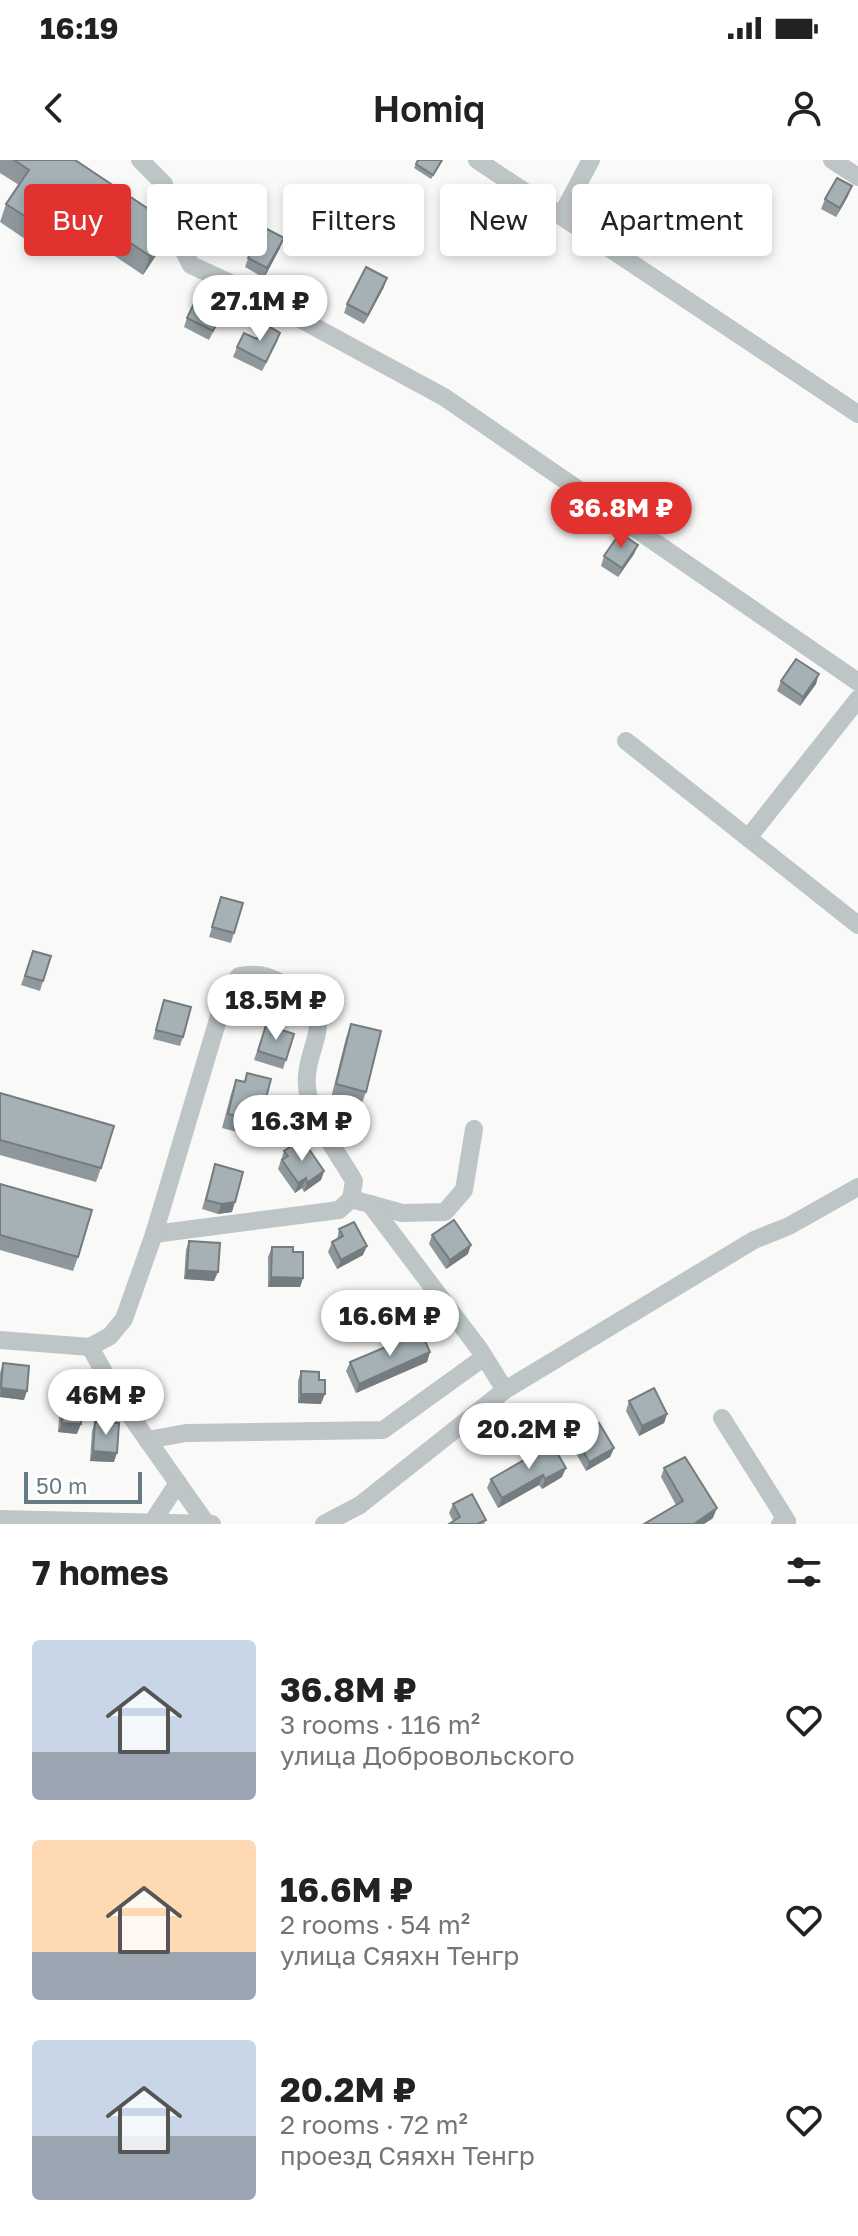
<!DOCTYPE html>
<meta charset="utf-8">
<style>
body{margin:0;font-family:"Golos Text",sans-serif;background:#f6f6f6;color:#222;height:100vh;display:flex;flex-direction:column;font-size:30px;white-space:nowrap}
*{box-sizing:border-box;margin:0}
p{font-size:26px;color:#767676}
.icon{flex:none;width:44px;height:44px;fill:none;stroke:currentColor;stroke-width:2;stroke-linecap:round;stroke-linejoin:round}
.map{position:relative;height:1364px;overflow:hidden}
.side{display:flex;flex-direction:column;background:#fff;flex:1}
.side>*{flex:none}
.banner{position:absolute;left:24px;top:24px;width:810px;height:72px;display:flex;gap:16px}
.scale{position:absolute;left:24px;bottom:20px;width:118px;box-sizing:border-box;padding-left:8px;border:4px solid #657a82;border-top:0;font-size:22px;line-height:28px;white-space:nowrap;color:#657a82;-webkit-text-stroke:6px #fff;paint-order:stroke}
.price{position:absolute;translate:-50% -68px;padding:0 18px;border-radius:28px;background:#fff;color:#222;font-size:26px;line-height:52px;filter:drop-shadow(0 2px 4px #0008)}
.price::after{content:'';position:absolute;left:50%;top:48px;width:24px;height:18px;margin-left:-12px;background:inherit;clip-path:polygon(0 0,100% 0,50% 100%)}
.price.selected{background:#e2322f;color:#fff}
ul{padding:0;list-style:none}
li{display:flex;align-items:center;gap:24px;height:200px;padding:0 32px}
li span{display:grid;place-items:center;flex:none;width:224px;height:160px;border-radius:8px;color:#555}
li>.icon{margin-inline-start:auto}
span .icon{width:96px;height:96px;fill:#fffc;stroke-width:1}
li b{font-size:34px}
h2{display:flex;justify-content:space-between;align-items:center;height:96px;padding:0 32px;font-size:34px}
.chip{padding:0 28px;border-radius:8px;background:#fff;box-shadow:0 4px 12px #0003;font-size:28px;line-height:72px}
.chip.selected{background:#e2322f;color:#fff}
.status{display:flex;justify-content:space-between;align-items:center;height:56px;padding:0 40px;background:#fff;direction:ltr}
.status svg{height:22px;fill:currentColor}
header{display:flex;justify-content:space-between;align-items:center;height:104px;padding:0 32px;background:#fff;font-size:36px;font-weight:600}
.map>svg:first-child{display:block}
</style>
<div class="status"><b>16:19</b><svg viewBox="0 0 49 12"><path d="M0 12V9h3v3zM5 12V6h3v6zM10 12V3h3v9zM15 12V0h3v12zM26 1h20v11H26zM47 4h2v5h-2z"/></svg></div>
<header><svg class="icon" aria-label="back" viewBox="0 0 24 24"><path d="M15 5l-7 7 7 7"/></svg>Homiq<svg class="icon" aria-label="person" viewBox="0 0 24 24"><circle cx="12" cy="8" r="4"/><path d="M4 21q1-7 8-7t8 7"/></svg></header>
<div class="map">
<svg width="858" height="1364" viewBox="0 0 858 1364">
<rect width="100%" height="100%" fill="#f9f9f7"/>
<g fill="none" stroke-linecap="round" stroke-linejoin="round">
<!-- minor -->
<g stroke="#bec5c7" stroke-width="18">
<path d="M140 0 164 24 180 84 191 105 252 133 444 237 858 522"/>
<path d="M477 0 858 254"/>
<path d="M832 0 858 17"/>
<path d="M561 56 591 0"/>
<path d="M626 581 858 765"/>
<path d="M748 678 858 539"/>
<path d="M370 1044 402 1053 445 1052 464 1030 474 969"/>
<path d="M154 1074 339 1050 351 1039 370 1044 480 1190 505 1230"/>
<path d="M0 1180 90 1187 110 1176 124 1159 154 1074 225 836 239 816C262 812 271 817 291 828 343 856 303 886 307 927 310 959 339 994 354 1021L351 1039"/>
<path d="M90 1187 120 1241 206 1363"/>
<path d="M722 1258 787 1361 780 1364"/>
<path d="M147 1280 186 1273 383 1270 483 1198"/>
<path d="M0 1359 212 1364"/>
<path d="M151 1364 178 1323"/>
<path d="M324 1364 360 1345 505 1230 754 1080 789 1066 858 1027"/>
</g>
</g>
<!-- wall -->
<g fill="#8e989c">
<path d="M0 0H75L171 64 165 82 143 115 48 51 28 81 0 62 6 44 19 25 0 13Z"/>
<path d="M418 0H443L431 19 414 8Z"/>
<path d="M848 36 836 57 821 49 825 39Z"/>
<path d="M261 75 280 88 264 118 245 107 249 96 244 93 247 83Z"/>
<path d="M384 127 364 164 344 153 347 144Z"/>
<path d="M223 153 209 180 184 167 187 158Z"/>
<path d="M280 173 262 211 233 197 237 187 257 179Z"/>
<path d="M638 385 634 394 618 417 601 406 604 396Z"/>
<path d="M781 521 816 524 800 546 777 531Z"/>
<path d="M221 737 234 773 231 783 209 777Z"/>
<path d="M33 791 43 821 40 831 21 825Z"/>
<path d="M164 840 183 877 180 886 153 879Z"/>
<path d="M351 864 366 932 361 946 331 938 346 878Z"/>
<path d="M266 865 294 874 283 909 254 900Z"/>
<path d="M247 913 266 938 268 953 263 967 256 965 252 976 222 968 231 934 236 920 244 922Z"/>
<path d="M0 933 101 1008 96 1022 0 995Z"/>
<path d="M284 991 324 1011 321 1020 304 1032 302 1028 295 1033 278 1009Z"/>
<path d="M215 1004 232 1052 218 1054 202 1049Z"/>
<path d="M0 1024 78 1097 73 1111 0 1090Z"/>
<path d="M339 1069 363 1095 337 1109 328 1092 332 1082 337 1080Z"/>
<path d="M432 1075 468 1094 446 1109 429 1084Z"/>
<path d="M189 1081 214 1121 184 1119 186 1090Z"/>
<path d="M272 1087 293 1092 303 1118 300 1127H268V1097Z"/>
<path d="M430 1192 427 1202 356 1233 346 1211 350 1202Z"/>
<path d="M3 1203 24 1240 0 1237V1213Z"/>
<path d="M301 1211 321 1244 298 1243V1221Z"/>
<path d="M63 1236 77 1274 58 1272 60 1245Z"/>
<path d="M629 1241 667 1254 664 1263 639 1276 626 1251Z"/>
<path d="M95 1262 114 1302 90 1301 92 1271Z"/>
<path d="M575 1276 614 1288 610 1297 586 1311 571 1285Z"/>
<path d="M552 1284 562 1317 542 1329 539 1325 498 1348 487 1328 491 1319Z"/>
<path d="M664 1308 713 1358 704 1364H644L676 1345 661 1317Z"/>
<path d="M453 1344 486 1360 484 1364H449L453 1361 449 1353Z"/>
</g>
<!-- shaded-wall -->
<g fill="#747c7f">
<path d="M852 26 848 36 836 57 840 48Z"/>
<path d="M54 32 48 51 28 81 34 62Z"/>
<path d="M171 64 165 82 143 115 150 96Z"/>
<path d="M284 78 280 88 264 118 267 108Z"/>
<path d="M387 118 384 127 364 164 368 155Z"/>
<path d="M280 173 277 182 262 211 266 202Z"/>
<path d="M638 385 634 394 618 417 622 408Z"/>
<path d="M819 514 816 524 800 546 803 537Z"/>
<path d="M324 1011 321 1020 304 1032 307 1023Z"/>
<path d="M306 1018 302 1028 295 1033 298 1023Z"/>
<path d="M235 1042 232 1052 218 1054 221 1044Z"/>
<path d="M471 1085 468 1094 446 1109 450 1100Z"/>
<path d="M367 1086 363 1095 337 1109 341 1100Z"/>
<path d="M187 1110 218 1112 214 1121 184 1119Z"/>
<path d="M271 1117 303 1118 300 1127H268Z"/>
<path d="M430 1192 427 1202 356 1233 359 1224Z"/>
<path d="M1 1228 27 1231 24 1240 0 1237Z"/>
<path d="M301 1234H325L321 1244 298 1243Z"/>
<path d="M667 1254 664 1263 639 1276 642 1266Z"/>
<path d="M62 1263 81 1264 77 1274 58 1272Z"/>
<path d="M614 1288 610 1297 586 1311 589 1302Z"/>
<path d="M93 1291 117 1293 114 1302 90 1301Z"/>
<path d="M566 1308 562 1317 542 1329 545 1319Z"/>
<path d="M543 1315 539 1325 498 1348 502 1338Z"/>
<path d="M717 1348 713 1358 704 1364H694Z"/>
</g>
<!-- building -->
<g fill="#a5b1b5" stroke="#747c7f" stroke-width="2">
<path d="M14 0H75L171 64 150 96 54 32 34 62 6 44 29 10Z"/>
<path d="M418 0H442L433 15 416 4Z"/>
<path d="M837 18 852 26 840 48 825 39Z"/>
<path d="M265 68 284 78 267 108 248 98 254 87 247 83 254 71 261 75Z"/>
<path d="M366 107 387 118 368 155 347 144Z"/>
<path d="M200 131 226 144 213 171 187 158Z"/>
<path d="M265 164 280 173 266 202 237 187 244 173 257 179Z"/>
<path d="M620 373 638 385 622 408 604 396Z"/>
<path d="M796 499 819 514 803 537 781 521Z"/>
<path d="M221 737 243 743 234 773 212 767Z"/>
<path d="M33 791 51 796 43 821 25 816Z"/>
<path d="M164 840 191 847 183 877 156 870Z"/>
<path d="M351 864 381 871 366 932 336 924Z"/>
<path d="M266 865 294 874 286 900 258 891Z"/>
<path d="M247 913 271 919 266 938 272 939 268 953 260 951 257 962 228 954 236 920 245 922Z"/>
<path d="M0 933 114 966 101 1008 0 980Z"/>
<path d="M302 979 324 1011 307 1023 306 1018 298 1023 282 1000 288 996 284 991Z"/>
<path d="M215 1004 243 1012 235 1042 221 1044 206 1040Z"/>
<path d="M0 1024 92 1050 78 1097 0 1075Z"/>
<path d="M454 1060 471 1085 450 1100 432 1075Z"/>
<path d="M354 1062 367 1086 341 1100 332 1082 343 1076 339 1069Z"/>
<path d="M189 1081 220 1083 218 1112 187 1110Z"/>
<path d="M272 1087H293V1092H303V1118L271 1117Z"/>
<path d="M421 1172 430 1192 359 1224 350 1202Z"/>
<path d="M3 1203 29 1206 27 1231 1 1228Z"/>
<path d="M301 1211 319 1212V1220H325V1234H301Z"/>
<path d="M654 1228 667 1254 642 1266 629 1241Z"/>
<path d="M63 1236 82 1237 81 1264 62 1263Z"/>
<path d="M95 1262 119 1263 117 1293 93 1291Z"/>
<path d="M599 1263 614 1288 589 1302 575 1276Z"/>
<path d="M552 1284 566 1308 545 1319 543 1315 502 1338 491 1319Z"/>
<path d="M685 1297 717 1348 694 1364H644L683 1341 664 1308Z"/>
<path d="M472 1334 486 1360 477 1364H449L460 1357 453 1344Z"/>
</g>
</svg>
<div class="scale">50 m</div>
<b class="price" style="left:260px;top:183px">27.1M ₽</b>
<b class="price selected" style="left:621px;top:390px">36.8M ₽</b>
<b class="price" style="left:276px;top:882px">18.5M ₽</b>
<b class="price" style="left:302px;top:1003px">16.3M ₽</b>
<b class="price" style="left:390px;top:1198px">16.6M ₽</b>
<b class="price" style="left:106px;top:1277px">46M ₽</b>
<b class="price" style="left:529px;top:1311px">20.2M ₽</b>
<div class="banner">
<a class="chip selected">Buy</a>
<a class="chip">Rent</a>
<a class="chip">Filters</a>
<a class="chip">New</a>
<a class="chip">Apartment</a>
</div>
</div>
<section class="side">
<h2>7 homes<svg class="icon" aria-label="filters" viewBox="0 0 24 24"><path d="M4 7h16M4 17h16"/><circle cx="9" cy="7" r="2"/><circle cx="15" cy="17" r="2"/></svg></h2>
<ul>
<li><span style="background:linear-gradient(#c9d6e8 70%,#9aa5b1 0)"><svg class="icon" aria-label="home" viewBox="0 0 24 24"><path d="M3 11l9-7 9 7M6 9v11h12V9"/></svg></span><div><b>36.8M ₽</b><p>3 rooms · 116 m²</p><p>улица Добровольского</p></div><svg class="icon" aria-label="heart" viewBox="0 0 24 24"><path d="M12 20l-8-8c-3-5 5-10 8-4 3-6 11-1 8 4z"/></svg></li>
<li><span style="background:linear-gradient(#ffd9b3 70%,#9aa5b1 0)"><svg class="icon" aria-label="home" viewBox="0 0 24 24"><path d="M3 11l9-7 9 7M6 9v11h12V9"/></svg></span><div><b>16.6M ₽</b><p>2 rooms · 54 m²</p><p>улица Сяяхн Тенгр</p></div><svg class="icon" aria-label="heart" viewBox="0 0 24 24"><path d="M12 20l-8-8c-3-5 5-10 8-4 3-6 11-1 8 4z"/></svg></li>
<li><span style="background:linear-gradient(#c9d6e8 60%,#9aa5b1 0)"><svg class="icon" aria-label="home" viewBox="0 0 24 24"><path d="M3 11l9-7 9 7M6 9v11h12V9"/></svg></span><div><b>20.2M ₽</b><p>2 rooms · 72 m²</p><p>проезд Сяяхн Тенгр</p></div><svg class="icon" aria-label="heart" viewBox="0 0 24 24"><path d="M12 20l-8-8c-3-5 5-10 8-4 3-6 11-1 8 4z"/></svg></li>
</ul>
</section>
